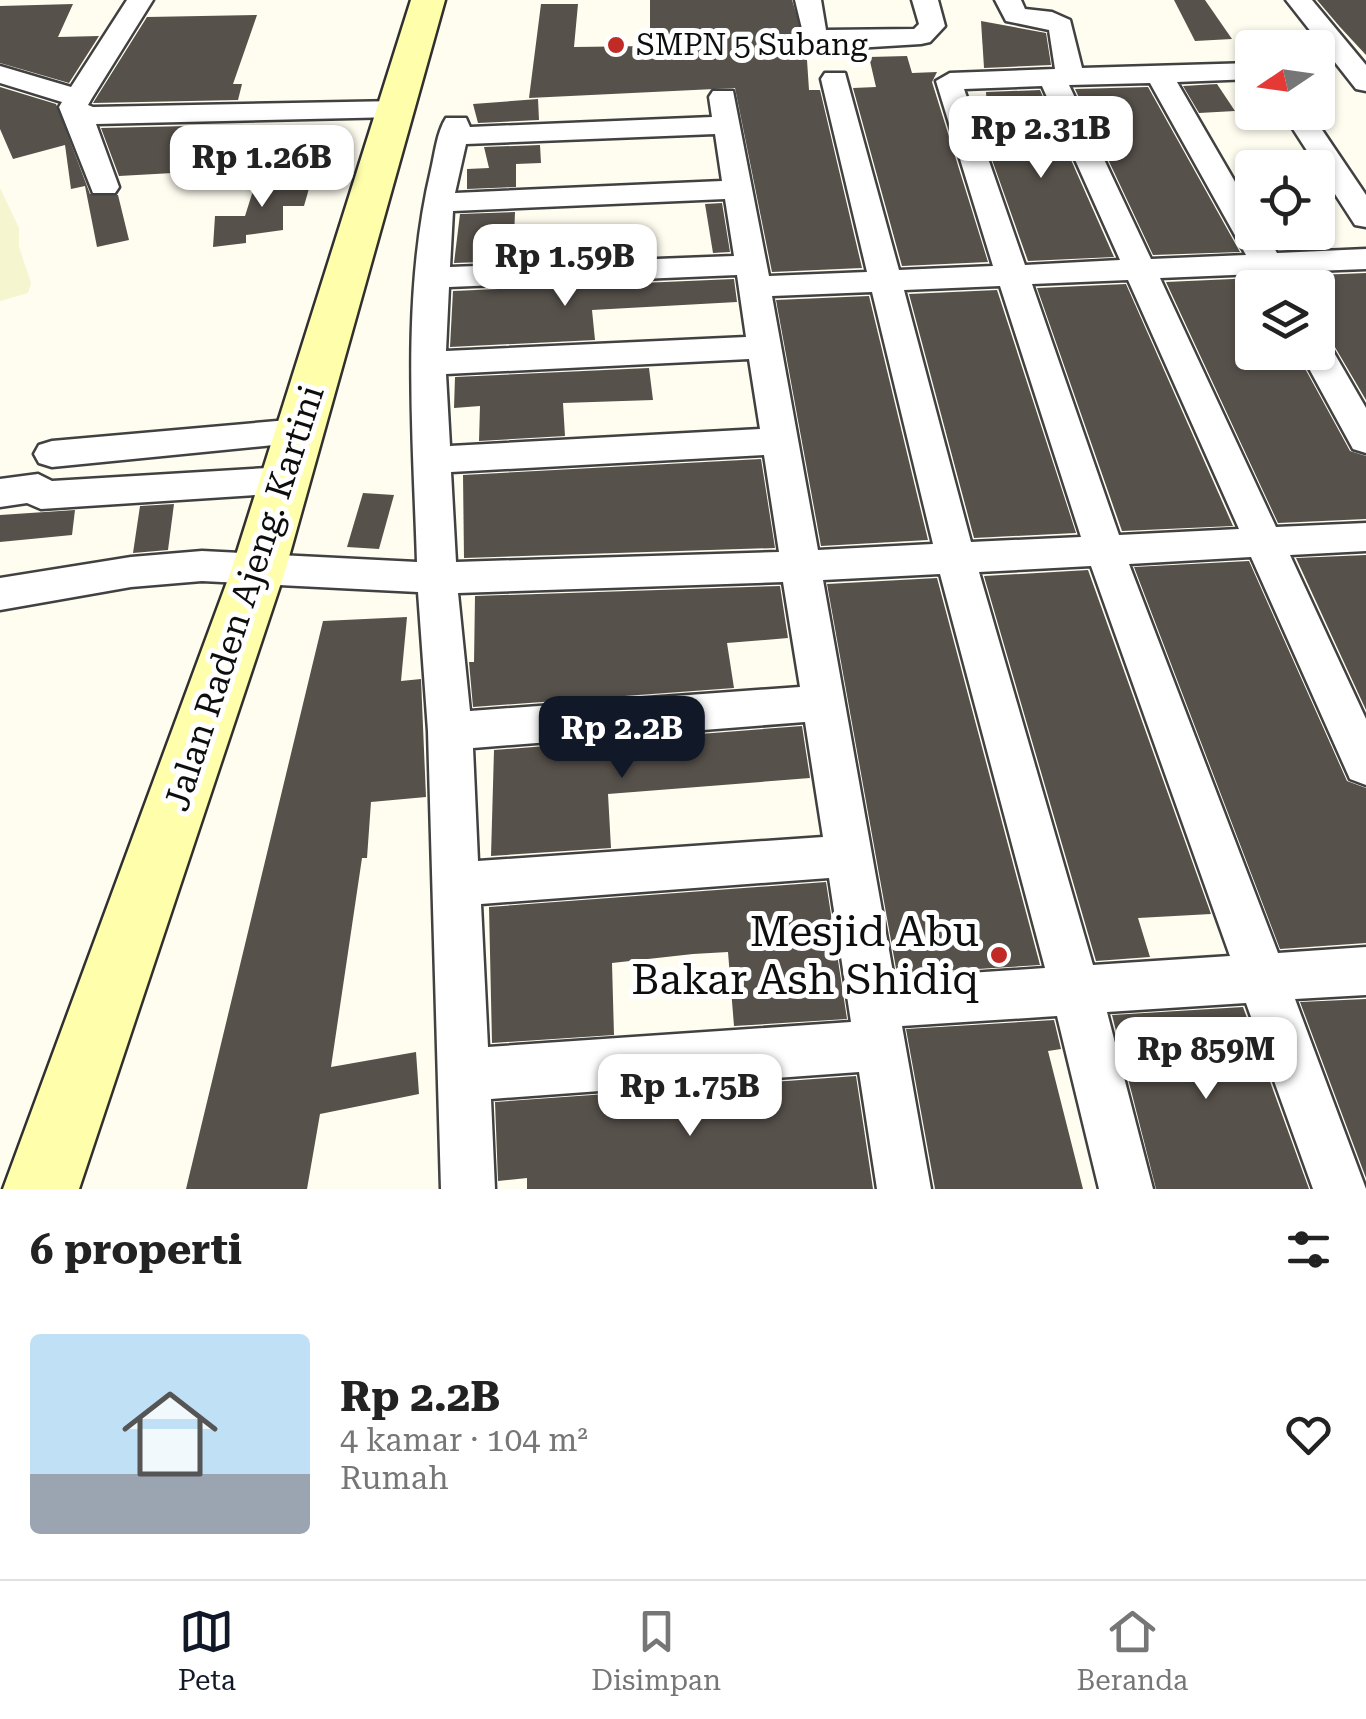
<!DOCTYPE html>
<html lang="id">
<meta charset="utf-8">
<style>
body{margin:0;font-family:"Roboto Serif",serif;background:#f2f2f2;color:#222;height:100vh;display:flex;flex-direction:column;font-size:38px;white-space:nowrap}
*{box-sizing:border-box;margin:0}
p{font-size:32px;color:#767676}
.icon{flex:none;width:55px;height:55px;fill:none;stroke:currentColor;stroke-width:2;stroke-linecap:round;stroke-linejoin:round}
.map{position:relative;height:1189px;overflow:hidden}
.side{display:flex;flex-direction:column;background:#fff;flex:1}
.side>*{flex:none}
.needle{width:65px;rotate:257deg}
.buttons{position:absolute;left:1235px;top:30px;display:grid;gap:20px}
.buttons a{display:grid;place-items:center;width:100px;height:100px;border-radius:10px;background:#fff;box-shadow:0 2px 8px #0004;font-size:50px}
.price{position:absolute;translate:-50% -85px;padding:0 22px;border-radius:20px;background:#fff;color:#222;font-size:32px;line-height:65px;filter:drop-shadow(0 2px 5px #0008)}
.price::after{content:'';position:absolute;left:50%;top:60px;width:30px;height:22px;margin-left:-15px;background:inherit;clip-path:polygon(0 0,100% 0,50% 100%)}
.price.current{background:#111827;color:#fff}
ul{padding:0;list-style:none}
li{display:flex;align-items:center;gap:30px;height:250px;padding:0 30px}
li+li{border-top:2px solid #e0e0e0}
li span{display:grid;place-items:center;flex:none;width:280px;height:200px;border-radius:10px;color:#555}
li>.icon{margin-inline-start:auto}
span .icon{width:120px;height:120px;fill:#fffc;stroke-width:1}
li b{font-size:42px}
h2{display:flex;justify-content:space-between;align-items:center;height:120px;padding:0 30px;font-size:42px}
.tab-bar{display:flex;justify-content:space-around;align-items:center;height:140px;border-top:2px solid #e0e0e0;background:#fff;font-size:28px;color:#767676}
.tab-bar a{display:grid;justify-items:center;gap:5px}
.tab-bar .current{color:#111827}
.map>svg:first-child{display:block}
</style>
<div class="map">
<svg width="1366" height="1189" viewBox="0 0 1366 1189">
<rect width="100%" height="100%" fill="#fffdf0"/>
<!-- farmland -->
<path fill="#f5f5d0" d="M0 188 19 228V247L31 283 28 293 0 301Z"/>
<!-- building -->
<g fill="#57514b">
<path d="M650 0H792L806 45 809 90H820L862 268 772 272 735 88 529 98 541 4H578L574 47 650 46Z"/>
<path d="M1174 0H1205L1232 39 1195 41Z"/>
<path d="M1317 0H1366V55L1340 27Z"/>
<path d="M73 4 58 37 99 36 69 83 0 63V6Z"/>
<path d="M257 15 233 84H242L238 100 93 103 147 17Z"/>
<path d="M981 21 1046 33 1051 65 984 68Z"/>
<path d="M907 56 912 73 937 72 932 82 988 262 902 266 853 88 876 87 869 57Z"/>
<path d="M1217 84 1235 111 1199 113 1183 86Z"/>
<path d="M0 87 56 104 90 194 118 195 129 240 97 247 85 186 71 189 65 145 13 159 0 129Z"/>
<path d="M1148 87 1240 252 1153 255 1075 89Z"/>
<path d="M1040 90 1114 257 1028 261 990 154 986 92Z"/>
<path d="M538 99 539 120 478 123 473 104Z"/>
<path d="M231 125 224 151 177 153 173 173 119 176 101 128Z"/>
<path d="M540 145 541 163 516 164V187L467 189V169L489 168 484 147Z"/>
<path d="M257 178H312L304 206H283V230L246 235V243L213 247 215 216H245Z"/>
<path d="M722 203 730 252 713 253 705 204Z"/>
<path d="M515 212 514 238 569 235 571 259 454 263 460 214Z"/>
<path d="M1366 273V400L1332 342 1318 329V275Z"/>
<path d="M1255 278 1260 288H1252V352H1296L1350 451 1366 456V519L1278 523 1166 282Z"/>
<path d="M734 279 737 302 592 310 595 340 450 347 453 291Z"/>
<path d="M1126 284 1233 526 1122 531 1037 288Z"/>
<path d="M997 290 1076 533 974 538 909 294Z"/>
<path d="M869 296 928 540 821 546 776 300Z"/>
<path d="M649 368 653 400 563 403 565 436 479 441 480 406 454 408 455 377Z"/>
<path d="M761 459 775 548 464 558 463 475Z"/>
<path d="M363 493 394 495 379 549 347 547Z"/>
<path d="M174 504 168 550 133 553 140 506Z"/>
<path d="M75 510 72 535 0 542V515Z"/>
<path d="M1366 555V710L1296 558Z"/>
<path d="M1249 561 1347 781 1366 788V943L1280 949 1134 567Z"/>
<path d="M1088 570 1211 914 1138 918 1150 957 1096 961 984 576Z"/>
<path d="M937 578 1040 965 897 974 827 584Z"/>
<path d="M780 586 788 638 727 643 734 688 473 707 469 662H474L475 596Z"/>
<path d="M407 617 401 681 421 679 426 797 371 802 367 858H362L331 1067 416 1052 419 1094 320 1114 307 1189H186L323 621Z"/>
<path d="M802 726 810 778 608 794 611 848 491 856 494 750Z"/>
<path d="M826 882 847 1019 734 1026 728 952 693 954 612 963 614 1035 492 1043 489 907Z"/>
<path d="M1366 999V1178L1300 1002Z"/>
<path d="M1243 1007 1309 1189H1156L1112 1015Z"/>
<path d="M1054 1020 1061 1049 1048 1051 1083 1189H935L906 1029Z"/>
<path d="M856 1076 873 1189H527V1178L498 1181 495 1102Z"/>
</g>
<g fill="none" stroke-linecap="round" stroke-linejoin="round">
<defs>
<g id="minor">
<path d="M127 0H153L92 98 88 105 93 107 397 101 411 109 397 117 96 124 119 187 115 193H93L59 107 62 102 0 83V66L71 87Z"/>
<path d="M795 0H821L826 30 914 29 919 24 912 0H938L945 26 930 42 921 44 839 49 805 41Z"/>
<path d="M995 0H1021L1025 9 1052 12 1070 20 1082 68 1252 63V79L1177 82 1252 211V232H1265L1277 253 1366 249V269L1288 272 1293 281 1289 288H1265L1257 274 1160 278 1276 527 1366 523V551L1290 555 1366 719V785L1350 779 1251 557 1129 564 1278 953 1366 947V995L1295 999 1366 1189H1313L1246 1003 1107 1012 1153 1189H1099L1057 1016 902 1026 931 1189H877L859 1072 491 1099 495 1189H441L428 731 418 592 202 581 131 587 0 610V578L131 557 202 551 417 562C413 432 401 296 431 170 435 153 437 132 446 118H466L470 127 712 117 709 97 713 91H733L769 276 867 272 821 79 825 73H845L899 270 993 266 936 81 950 73 1055 69 1049 30 1006 21ZM1150 83 1246 255 1151 259 1069 85ZM1042 86 1120 260 1025 265 964 89ZM715 134 722 181 455 193 466 144ZM725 199 734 256 450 267 453 211ZM737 275 746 337 446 351 449 287ZM1128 280 1239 529 1119 535 1032 284ZM1000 286 1081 537 971 542 904 290ZM872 292 933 544 818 550 772 296ZM749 359 760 429 450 446 446 374ZM764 455 779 552 456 562 451 472ZM1091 566 1230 956 1093 965 979 572ZM940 574 1045 968 894 978 823 580ZM783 582 800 687 470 711 458 593ZM805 722 823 837 478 861 473 748ZM829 878 851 1022 488 1047 481 904Z"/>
<path d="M1286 0H1312L1366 65V91L1356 89Z"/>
<path d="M1282 112H1310L1366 195V227L1355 225Z"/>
<path d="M1318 341 1329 344 1366 408V453L1353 449 1300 352H1318Z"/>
<path d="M300 419 313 423 318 432 313 441 52 467 39 463 34 454 39 445 52 441Z"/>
<path d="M285 467 298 471 304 480 298 489 285 493 41 509 27 503 0 507V479L38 474 52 481Z"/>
</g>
<path id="secondary" d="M411 0H445L285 571 79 1189H3L231 571Z"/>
</defs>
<!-- minor casing -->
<use href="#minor" stroke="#414141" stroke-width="5"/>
<!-- secondary casing -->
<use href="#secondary" stroke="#303030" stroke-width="5"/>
<!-- minor -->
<use href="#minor" fill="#fff" fill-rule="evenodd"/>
<!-- secondary -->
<use href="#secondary" fill="#fffeab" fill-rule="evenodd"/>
</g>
<!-- markers -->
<g fill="#c02c25" stroke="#fff" stroke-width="4">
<circle cx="616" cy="45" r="10"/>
<circle cx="999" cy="955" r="10"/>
</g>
<g text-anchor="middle" stroke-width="10" stroke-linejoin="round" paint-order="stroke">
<!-- far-poi labels -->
<g font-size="30" fill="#0e0e0e" stroke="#fff" text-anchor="start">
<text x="636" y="55">SMPN 5 Subang</text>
</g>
<!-- street labels -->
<g font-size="35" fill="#0e0e0e" stroke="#fff">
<text transform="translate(244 598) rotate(-72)" y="12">Jalan Raden Ajeng. Kartini</text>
</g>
<!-- near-poi labels -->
<g font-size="42" fill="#0e0e0e" stroke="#fff" text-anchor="end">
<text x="979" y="946">Mesjid Abu<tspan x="979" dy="48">Bakar Ash Shidiq</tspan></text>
</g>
</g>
</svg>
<div class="buttons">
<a><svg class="needle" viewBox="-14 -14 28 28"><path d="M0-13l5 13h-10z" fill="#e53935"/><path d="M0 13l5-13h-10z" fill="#767676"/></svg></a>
<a><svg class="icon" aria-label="locate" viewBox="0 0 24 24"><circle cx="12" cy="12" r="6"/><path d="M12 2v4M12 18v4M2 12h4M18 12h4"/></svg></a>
<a><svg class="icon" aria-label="layers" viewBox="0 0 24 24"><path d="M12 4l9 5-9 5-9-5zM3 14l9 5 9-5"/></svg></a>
</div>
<b class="price" style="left:1041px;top:181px">Rp 2.31B</b>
<b class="price" style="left:262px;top:210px">Rp 1.26B</b>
<b class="price" style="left:565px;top:309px">Rp 1.59B</b>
<b class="price current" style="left:622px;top:781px">Rp 2.2B</b>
<b class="price" style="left:1206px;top:1102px">Rp 859M</b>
<b class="price" style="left:690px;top:1139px">Rp 1.75B</b>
</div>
<section class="side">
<h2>6 properti<svg class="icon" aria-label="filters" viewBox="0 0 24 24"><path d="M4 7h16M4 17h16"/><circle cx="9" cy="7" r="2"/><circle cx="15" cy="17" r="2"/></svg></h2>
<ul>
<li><span style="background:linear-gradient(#bfe0f5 70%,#9aa5b1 0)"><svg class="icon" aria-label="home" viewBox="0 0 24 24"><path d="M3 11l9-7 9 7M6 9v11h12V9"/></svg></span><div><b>Rp 2.2B</b><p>4 kamar · 104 m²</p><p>Rumah</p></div><svg class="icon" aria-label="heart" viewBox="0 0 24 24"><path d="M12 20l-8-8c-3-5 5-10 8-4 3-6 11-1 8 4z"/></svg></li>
</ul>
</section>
<nav class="tab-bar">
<a class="current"><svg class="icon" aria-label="map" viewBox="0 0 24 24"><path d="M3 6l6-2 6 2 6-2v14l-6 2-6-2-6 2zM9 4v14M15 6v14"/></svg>Peta</a>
<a><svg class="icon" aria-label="saved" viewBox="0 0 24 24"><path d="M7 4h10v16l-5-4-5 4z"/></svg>Disimpan</a>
<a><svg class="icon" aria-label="home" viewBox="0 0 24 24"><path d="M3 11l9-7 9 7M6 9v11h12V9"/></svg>Beranda</a>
</nav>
